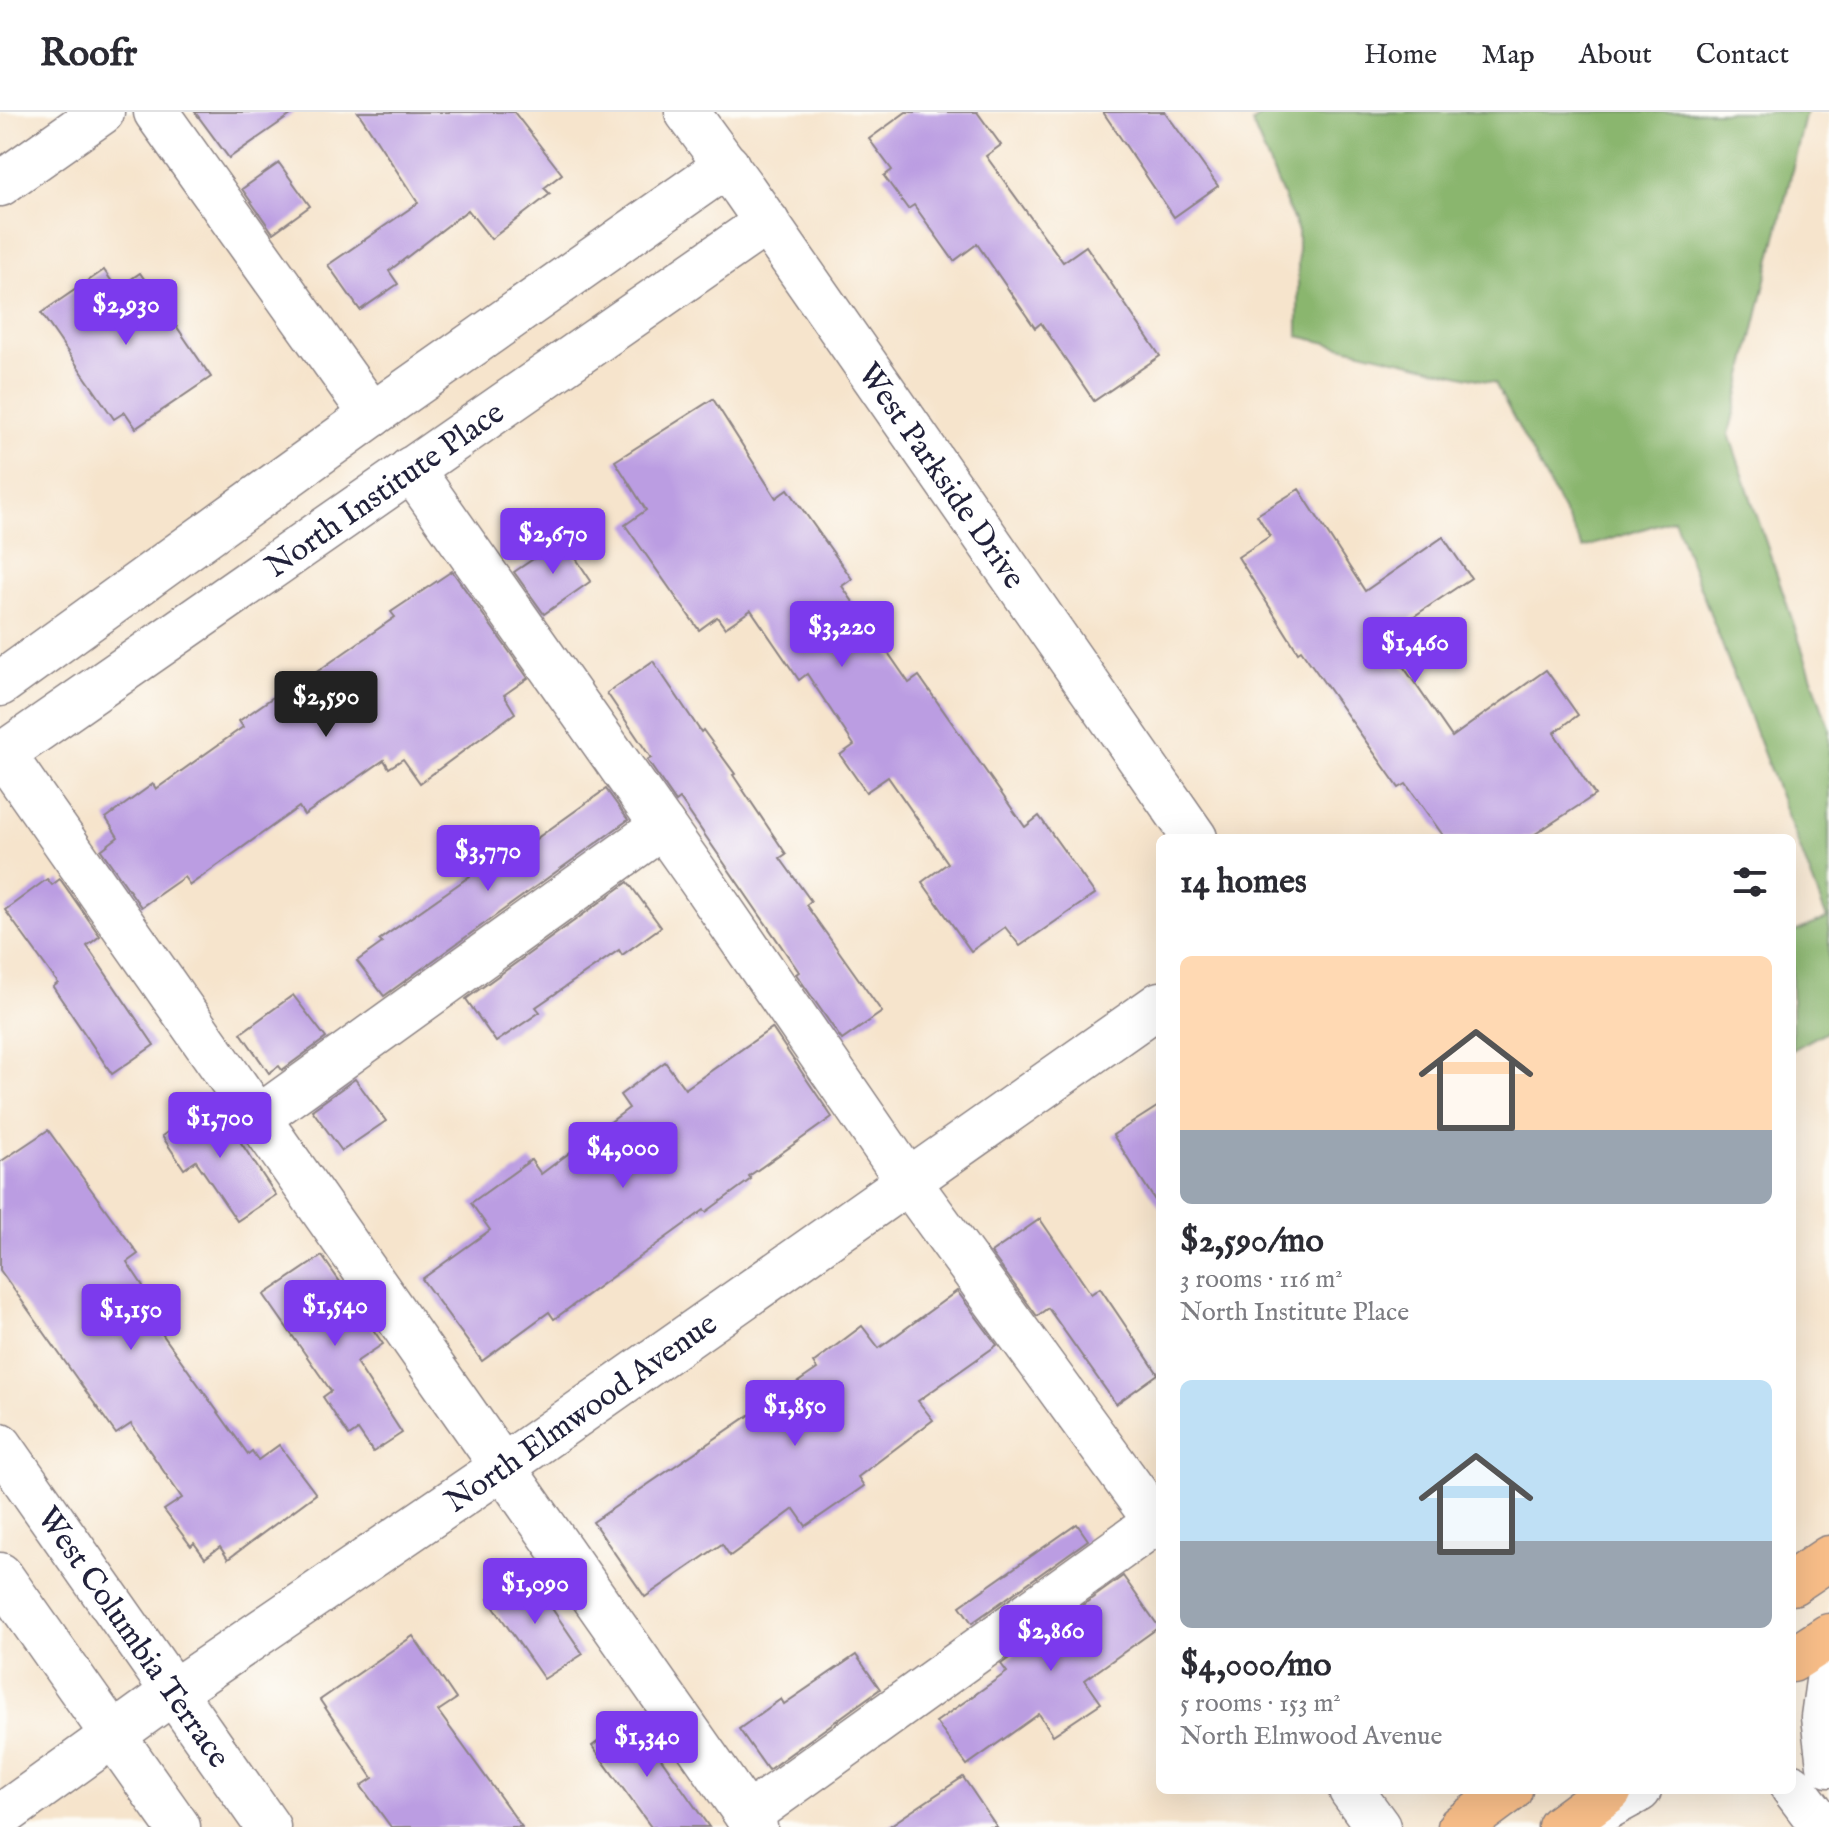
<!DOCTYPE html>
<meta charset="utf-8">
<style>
body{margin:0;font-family:"IM FELL English",serif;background:#f2f2f3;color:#2b2b33;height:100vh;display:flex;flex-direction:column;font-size:30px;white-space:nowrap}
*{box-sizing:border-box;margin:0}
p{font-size:26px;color:#7c7c81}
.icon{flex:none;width:44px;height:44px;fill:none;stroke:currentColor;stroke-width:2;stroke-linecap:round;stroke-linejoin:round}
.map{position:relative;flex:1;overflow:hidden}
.sheet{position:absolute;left:1156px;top:722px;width:640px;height:960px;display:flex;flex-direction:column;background:#fff;border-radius:12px;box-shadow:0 8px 32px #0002}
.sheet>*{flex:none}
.price{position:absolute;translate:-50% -68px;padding:0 18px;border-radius:8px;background:#7c3aed;color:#fff;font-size:26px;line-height:52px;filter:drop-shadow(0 2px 4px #0008)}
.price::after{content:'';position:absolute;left:50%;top:48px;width:24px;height:18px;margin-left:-12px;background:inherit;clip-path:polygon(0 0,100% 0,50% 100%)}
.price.current{background:#222;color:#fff}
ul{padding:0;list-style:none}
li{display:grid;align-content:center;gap:16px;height:424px;padding:0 24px}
li span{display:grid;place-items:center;height:248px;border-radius:12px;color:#555}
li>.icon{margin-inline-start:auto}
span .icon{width:144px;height:144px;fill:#fffc;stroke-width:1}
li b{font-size:34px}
h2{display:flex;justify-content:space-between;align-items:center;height:96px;padding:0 24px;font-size:34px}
header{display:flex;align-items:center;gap:48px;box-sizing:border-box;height:112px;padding:0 40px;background:#fff;border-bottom:2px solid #e1e1e2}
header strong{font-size:38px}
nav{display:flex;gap:44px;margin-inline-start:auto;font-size:28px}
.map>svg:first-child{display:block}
</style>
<header>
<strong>Roofr</strong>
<nav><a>Home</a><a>Map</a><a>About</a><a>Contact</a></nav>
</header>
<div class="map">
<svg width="1829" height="1715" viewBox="0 0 1829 1715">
<rect width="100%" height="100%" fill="#fdfcf7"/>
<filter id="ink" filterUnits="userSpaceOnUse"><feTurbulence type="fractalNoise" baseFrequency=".0125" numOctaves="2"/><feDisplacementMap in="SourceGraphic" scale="16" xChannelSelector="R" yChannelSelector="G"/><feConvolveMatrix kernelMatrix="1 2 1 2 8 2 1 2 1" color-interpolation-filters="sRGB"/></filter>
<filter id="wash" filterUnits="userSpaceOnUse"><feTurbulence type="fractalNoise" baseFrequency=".006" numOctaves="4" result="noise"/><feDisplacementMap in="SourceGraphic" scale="32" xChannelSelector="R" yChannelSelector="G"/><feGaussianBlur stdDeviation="1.8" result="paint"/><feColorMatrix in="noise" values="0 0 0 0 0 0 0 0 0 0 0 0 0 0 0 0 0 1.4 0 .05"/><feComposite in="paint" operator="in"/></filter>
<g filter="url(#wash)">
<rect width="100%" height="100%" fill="#f6e4cc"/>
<!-- forest -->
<path fill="#8ab66e" stroke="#566c54" stroke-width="2" d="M1266 0H1806L1729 322 1829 616V918L1792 938V821L1827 807 1674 407 1583 436 1495 271 1298 224V119L1252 11Z"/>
<g id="blocks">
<!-- building -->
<g fill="#bb9de2">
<path d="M195 0H295L229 46Z"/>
<path d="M358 0H514L562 62 544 76 550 82 491 127 468 98 389 159 398 172 360 198 328 153 418 91Z"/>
<path d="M906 0H977L1001 33 986 44 1063 150 1086 134 1160 244 1094 289 1041 211 1035 216 977 132 954 149 914 93 908 97 884 64 892 58 869 27Z"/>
<path d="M1103 0H1165L1218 74 1174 105Z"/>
<path d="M279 51 310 94 273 121 242 77Z"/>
<path d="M104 158 117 177 140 161 211 265 136 316 125 300 114 307 41 201Z"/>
<path d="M713 287 776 386 788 377 852 467 842 474 909 571 919 564 1025 715 1039 704 1095 782 1020 834 1005 815 971 839 922 770 948 751 888 665 866 680 840 643 854 633 807 562 799 568 751 498 725 516 717 505 699 518 625 413 646 398 615 349Z"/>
<path d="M1299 377 1365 479 1443 425 1471 466 1383 525 1452 625 1546 558 1578 603 1554 621 1595 683 1529 726H1445L1406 672 1399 676 1301 538 1298 540 1238 445 1270 424 1257 403Z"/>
<path d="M563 427 591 469 544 502 514 460Z"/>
<path d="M452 459 528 566 504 583 515 601 420 671 403 647 389 656 384 648 304 703 299 695 190 773 184 765 141 795 101 738 118 725 106 706 153 672 156 677 243 615 239 609 305 563 308 566 395 505 391 500Z"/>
<path d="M653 549 701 620 703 618 735 662 733 663 786 742 780 746 811 789 806 793 882 900 842 928 796 862 799 860 680 687 676 690 647 648 651 646 607 581Z"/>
<path d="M606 677 628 708 384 884 357 849 382 831 379 828 470 764 467 760 527 719 533 729Z"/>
<path d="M47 767 52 773 60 767 100 824 87 834 154 933 112 962 53 875 58 871 5 798Z"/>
<path d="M628 770 661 815 622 843 619 838 536 895 540 900 496 930 466 887Z"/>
<path d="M293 883 326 926 282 958 279 954 269 961 241 921Z"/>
<path d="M772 916 832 1005 749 1064 751 1067 706 1100 704 1098 554 1207 549 1200 482 1249 422 1167 490 1118 471 1091 531 1048 541 1062 629 996 620 983 665 950 685 977Z"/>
<path d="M355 967 386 1009 342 1039 312 998Z"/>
<path d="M213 989 276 1083 237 1109 196 1049 184 1057 162 1024Z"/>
<path d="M1160 993V1096L1113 1023Z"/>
<path d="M48 1018 138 1142 127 1150 143 1174 133 1181 248 1342 252 1339 258 1348 279 1333 316 1382 228 1447 220 1435 205 1446 194 1431 191 1434 164 1398 182 1386 131 1312 116 1322 0 1158V1050Z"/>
<path d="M1040 1107 1091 1182 1100 1176 1158 1262 1116 1292 1048 1196 1037 1204 991 1141Z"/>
<path d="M322 1144 383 1232 356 1250 402 1321 373 1340 358 1318 349 1324 323 1285 331 1279 264 1183Z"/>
<path d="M957 1179 997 1233 918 1289 933 1308 858 1365 864 1374 806 1414 794 1397 730 1444 722 1432 645 1485 593 1410 817 1257 813 1251 862 1214 879 1236Z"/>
<path d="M1077 1412 1088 1428 972 1511 960 1494Z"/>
<path d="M527 1460 583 1542 544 1567 488 1487Z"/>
<path d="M1123 1464 1159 1515 1085 1568 1101 1591 1053 1623 1039 1602 967 1653 936 1610 1007 1560 1001 1552Z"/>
<path d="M413 1524 456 1587 438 1599 522 1715H391L361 1674 373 1666 320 1588Z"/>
<path d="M856 1543 880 1577 768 1658 739 1617 781 1587 784 1592Z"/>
<path d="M632 1605 709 1715H651L592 1634Z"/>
<path d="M963 1665 997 1715H888Z"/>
</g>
</g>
</g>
<g filter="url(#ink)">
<use href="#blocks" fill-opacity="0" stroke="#8c8384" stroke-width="2"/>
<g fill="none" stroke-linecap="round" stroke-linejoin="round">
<defs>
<g id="minor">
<path d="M156 0 372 303"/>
<path id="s1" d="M687 0 744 78 1195 726"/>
<path d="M0 72 102 0"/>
<path d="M411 357 700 767 908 1069 1160 1415"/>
<path d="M0 572 372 303 727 53"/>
<path d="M3 642 755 1715"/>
<path id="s2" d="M0 644 767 110"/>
<path d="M258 1006 663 714"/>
<path id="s3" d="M0 1333 268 1715"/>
<path d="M0 1463 178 1715"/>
<path d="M1829 1562 1823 1605 1829 1653"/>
<path d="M1792 1674 1823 1715"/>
<path d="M1351 1678 1378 1715"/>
<path d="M747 1704 1156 1410"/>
<path id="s4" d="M0 1705 173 1580 504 1354 1160 892"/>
<path d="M1578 1711 1639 1678"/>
</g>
<g id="major">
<path d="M1792 1471 1829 1446"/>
<path d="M1792 1548 1829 1524"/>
<path d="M1460 1715 1510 1678"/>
<path d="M1560 1715 1610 1678"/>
</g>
</defs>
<!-- minor casing -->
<use href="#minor" stroke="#8c8384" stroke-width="47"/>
<!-- major casing -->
<use href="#major" stroke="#8c8384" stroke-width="47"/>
<!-- minor -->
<use href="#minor" stroke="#fff" stroke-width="44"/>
<!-- major -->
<use href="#major" stroke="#f7bd88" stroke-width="44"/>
</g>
</g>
<g text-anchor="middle" stroke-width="6" stroke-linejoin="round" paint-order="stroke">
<!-- street labels -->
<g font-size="32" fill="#22223b" stroke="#fdfcf7">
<text dy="11" stroke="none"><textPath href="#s1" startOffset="444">West Parkside Drive</textPath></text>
<text dy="11" stroke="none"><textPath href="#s2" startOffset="468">North Institute Place</textPath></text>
<text dy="11" stroke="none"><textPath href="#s4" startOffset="708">North Elmwood Avenue</textPath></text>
<text dy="11" stroke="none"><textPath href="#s3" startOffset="234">West Columbia Terrace</textPath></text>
</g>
</g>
</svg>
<b class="price" style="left:126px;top:235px">$2,930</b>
<b class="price" style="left:553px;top:464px">$2,670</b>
<b class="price" style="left:842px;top:557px">$3,220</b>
<b class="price" style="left:1415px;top:573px">$1,460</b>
<b class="price current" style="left:326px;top:627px">$2,590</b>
<b class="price" style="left:488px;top:781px">$3,770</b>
<b class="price" style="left:220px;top:1048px">$1,700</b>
<b class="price" style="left:623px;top:1078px">$4,000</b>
<b class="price" style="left:335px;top:1236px">$1,540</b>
<b class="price" style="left:131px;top:1240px">$1,150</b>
<b class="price" style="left:795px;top:1336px">$1,850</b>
<b class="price" style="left:535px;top:1514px">$1,090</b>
<b class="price" style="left:1051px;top:1561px">$2,860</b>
<b class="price" style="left:647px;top:1667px">$1,340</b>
<section class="sheet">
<h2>14 homes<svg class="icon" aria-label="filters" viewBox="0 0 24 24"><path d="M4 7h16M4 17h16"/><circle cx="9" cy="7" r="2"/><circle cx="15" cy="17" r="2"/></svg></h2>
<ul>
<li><span style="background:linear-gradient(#ffd9b3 70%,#9aa5b1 0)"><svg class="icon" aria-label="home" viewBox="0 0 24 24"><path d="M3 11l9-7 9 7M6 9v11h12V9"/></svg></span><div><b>$2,590/mo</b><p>3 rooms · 116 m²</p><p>North Institute Place</p></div></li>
<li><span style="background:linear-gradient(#bfe0f5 65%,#9aa5b1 0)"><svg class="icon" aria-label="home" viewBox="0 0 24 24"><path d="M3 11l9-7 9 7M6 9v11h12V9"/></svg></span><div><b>$4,000/mo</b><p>5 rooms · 153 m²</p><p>North Elmwood Avenue</p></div></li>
</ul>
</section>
</div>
